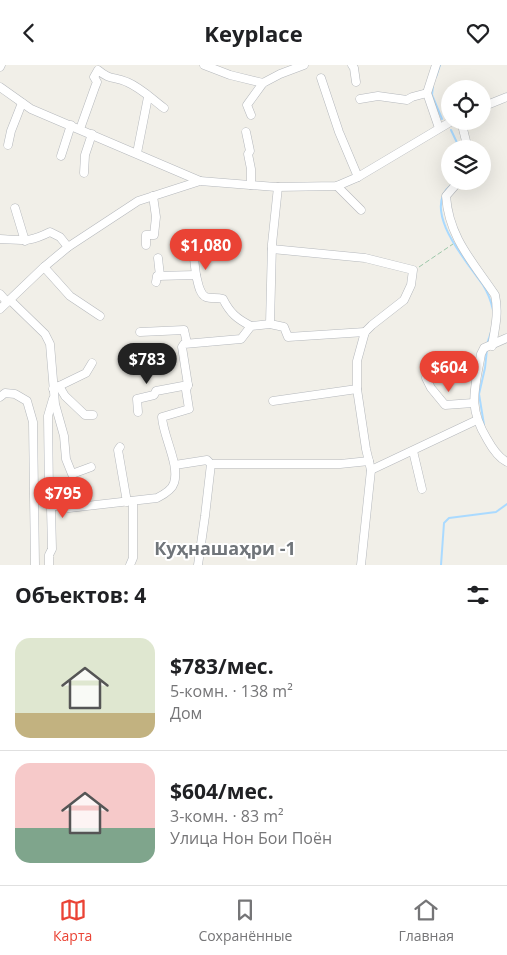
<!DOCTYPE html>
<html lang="ru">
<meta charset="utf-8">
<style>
body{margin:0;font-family:"Open Sans",sans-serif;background:#f6f6f6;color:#202124;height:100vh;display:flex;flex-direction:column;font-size:19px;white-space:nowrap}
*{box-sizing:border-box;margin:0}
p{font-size:16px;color:#757577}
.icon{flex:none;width:28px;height:28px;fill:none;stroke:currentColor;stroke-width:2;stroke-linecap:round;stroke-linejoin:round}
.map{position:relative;height:500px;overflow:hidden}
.details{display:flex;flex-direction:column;background:#fff;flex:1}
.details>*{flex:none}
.buttons{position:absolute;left:441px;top:15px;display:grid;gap:10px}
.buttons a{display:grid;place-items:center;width:50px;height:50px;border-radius:50%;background:#fff;box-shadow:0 5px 20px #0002;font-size:25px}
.price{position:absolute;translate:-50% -42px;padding:0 11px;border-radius:18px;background:#ea4335;color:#fff;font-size:16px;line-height:32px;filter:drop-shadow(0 1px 2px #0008)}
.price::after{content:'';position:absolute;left:50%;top:30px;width:15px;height:11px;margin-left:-8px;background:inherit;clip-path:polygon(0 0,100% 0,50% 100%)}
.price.current{background:#222;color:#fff}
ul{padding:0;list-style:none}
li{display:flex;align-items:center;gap:15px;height:125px;padding:0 15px}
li+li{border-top:1px solid #e0e0e0}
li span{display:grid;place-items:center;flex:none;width:140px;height:100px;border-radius:15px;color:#555}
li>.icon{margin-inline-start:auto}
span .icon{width:60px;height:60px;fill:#fffc;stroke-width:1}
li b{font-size:21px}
h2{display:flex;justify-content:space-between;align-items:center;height:60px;padding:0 15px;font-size:21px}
header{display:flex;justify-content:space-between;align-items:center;height:65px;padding:0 15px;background:#fff;font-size:22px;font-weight:700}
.menu{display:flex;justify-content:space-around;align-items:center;height:70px;border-top:1px solid #e0e0e0;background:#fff;font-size:14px;color:#757577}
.menu a{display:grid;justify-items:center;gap:2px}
.menu .current{color:#ea4335}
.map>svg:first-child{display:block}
</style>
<header><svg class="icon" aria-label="back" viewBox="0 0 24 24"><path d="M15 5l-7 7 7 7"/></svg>Keyplace<svg class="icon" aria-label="heart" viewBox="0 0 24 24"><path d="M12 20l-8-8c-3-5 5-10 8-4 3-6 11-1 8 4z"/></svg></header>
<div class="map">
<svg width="507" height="500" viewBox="0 0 507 500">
<rect width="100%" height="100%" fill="#f1efe8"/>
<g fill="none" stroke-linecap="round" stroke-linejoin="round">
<!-- stream -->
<g stroke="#aadaff" stroke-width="2">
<path d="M436 12 440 0"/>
<path d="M433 21 432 30 442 54"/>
<path d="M451 65 460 84"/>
<path d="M451 120C420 145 468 198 483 220 488 228 491 236 493 245"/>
<path d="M487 279 491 267"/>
<path d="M484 360 479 329 485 303 487 284"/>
<path d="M441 500 444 458 449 453 496 447 507 439"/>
</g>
<defs>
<g id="minor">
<path d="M204 0 230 10 263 18"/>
<path d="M352 0 354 3 356 17"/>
<path d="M436 0 427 28 439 63"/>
<path d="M0 2 1 0"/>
<path d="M321 13 339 67 358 112"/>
<path d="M0 22 31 44 200 116"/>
<path d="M360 34 378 31 407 35 412 32 427 28"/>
<path d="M482 42 507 32"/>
<path d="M251 50 247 40 263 18 280 9 304 0"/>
<path d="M461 56 468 84"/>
<path d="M80 64 95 22 97 17 94 12 98 5C111 16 114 11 127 17 141 23 152 34 164 43"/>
<path d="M246 67 250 86 248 89 251 104V120"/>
<path d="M8 80 11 66 22 38"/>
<path d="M137 88 148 32"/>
<path d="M61 91 71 60"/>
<path d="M84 108 85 90 92 69"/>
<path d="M459 116 446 131C449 173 473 197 495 230 499 248 495 263 492 281"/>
<path d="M337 121 361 145"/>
<path d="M15 143 25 176"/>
<path d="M0 174C23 175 28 178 50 167L60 172 68 182"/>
<path d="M186 179 194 193 196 210"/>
<path d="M146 180V170H154L156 152 153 131"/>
<path d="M272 184 365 193 413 205 411 220 404 235 372 260 365 267 357 296V324L366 384 371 405 361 500"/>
<path d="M158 193 160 211"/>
<path d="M44 202 70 231 100 251"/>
<path d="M156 217 157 211 196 210C198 217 199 229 206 232 211 234 217 232 223 234 230 248 237 254 251 261"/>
<path d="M0 229 7 237"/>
<path d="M10 235 45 269 50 279 55 339 64 371 66 394 72 409 91 402"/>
<path d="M0 244 44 202 68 182 138 136 200 116 276 122 337 121 358 112 452 56"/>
<path d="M270 259 272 179 278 122"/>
<path d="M140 267 184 265 187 278"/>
<path d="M507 273 484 283 481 289C475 324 467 341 487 374 492 383 499 393 507 397"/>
<path d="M426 313 431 323 445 340 473 338"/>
<path d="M59 321 65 331 85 350H93"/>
<path d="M53 324 86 308 92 298"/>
<path d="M0 332 5 328 15 329 27 336 33 357 35 500"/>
<path d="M53 334 48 351 49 429 54 441"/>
<path d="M273 336 357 324"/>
<path d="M138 347 137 334 154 330 156 326 188 320"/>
<path d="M120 382 118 385 127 437"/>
<path d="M413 386 422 424"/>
<path d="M175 400 207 395 211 399H340L369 396"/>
<path d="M371 405 477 355"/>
<path d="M49 500V490L52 484 51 443 54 441 69 443 157 433C163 430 172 425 174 418 180 400 163 371 162 352L189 344 186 325 188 320 182 282 184 279 241 274 251 261 270 259 284 262 288 272 365 267"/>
<path d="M130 500 133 493V436"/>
<path d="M198 500 205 451 211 399"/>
</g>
</defs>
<!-- minor casing -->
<use href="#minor" stroke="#b5b8bc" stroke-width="9"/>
<!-- path -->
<path stroke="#9cc7a9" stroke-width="1" stroke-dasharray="5 2.5" stroke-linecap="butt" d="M419 202 453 179"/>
<!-- minor -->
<use href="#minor" stroke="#fff" stroke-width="8"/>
</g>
<g text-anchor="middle" stroke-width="4" stroke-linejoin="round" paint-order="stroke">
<!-- quarter labels -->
<g font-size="18" font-weight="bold" fill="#70757a" stroke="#fff">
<text x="225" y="490">Куҳнашаҳри -1</text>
</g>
</g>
</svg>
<div class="buttons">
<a><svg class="icon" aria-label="locate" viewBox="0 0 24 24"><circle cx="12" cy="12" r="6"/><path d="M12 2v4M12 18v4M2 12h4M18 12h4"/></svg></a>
<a><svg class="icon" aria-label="layers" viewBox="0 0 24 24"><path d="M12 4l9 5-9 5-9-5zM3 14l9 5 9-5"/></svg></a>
</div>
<b class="price" style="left:206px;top:206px">$1,080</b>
<b class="price current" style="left:147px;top:320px">$783</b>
<b class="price" style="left:449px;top:328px">$604</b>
<b class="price" style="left:63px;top:454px">$795</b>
</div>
<section class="details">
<h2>Объектов: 4<svg class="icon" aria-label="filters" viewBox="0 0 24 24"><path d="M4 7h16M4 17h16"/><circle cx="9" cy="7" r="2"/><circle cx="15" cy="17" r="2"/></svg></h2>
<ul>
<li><span style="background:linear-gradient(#dfe7d0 75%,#c2b280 0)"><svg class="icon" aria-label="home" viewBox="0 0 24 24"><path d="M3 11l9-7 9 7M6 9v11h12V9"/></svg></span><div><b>$783/мес.</b><p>5-комн. · 138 m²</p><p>Дом</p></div></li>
<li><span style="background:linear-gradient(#f6c9c9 65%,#7fa58c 0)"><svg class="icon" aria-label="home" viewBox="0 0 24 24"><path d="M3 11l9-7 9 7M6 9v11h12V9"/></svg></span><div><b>$604/мес.</b><p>3-комн. · 83 m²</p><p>Улица Нон Бои Поён</p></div></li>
</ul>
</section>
<nav class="menu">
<a class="current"><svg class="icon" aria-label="map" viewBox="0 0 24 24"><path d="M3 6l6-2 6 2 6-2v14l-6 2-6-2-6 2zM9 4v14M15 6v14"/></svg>Карта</a>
<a><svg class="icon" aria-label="saved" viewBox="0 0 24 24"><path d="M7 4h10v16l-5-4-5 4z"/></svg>Сохранённые</a>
<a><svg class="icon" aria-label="home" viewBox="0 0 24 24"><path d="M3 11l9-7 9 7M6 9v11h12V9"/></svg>Главная</a>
</nav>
